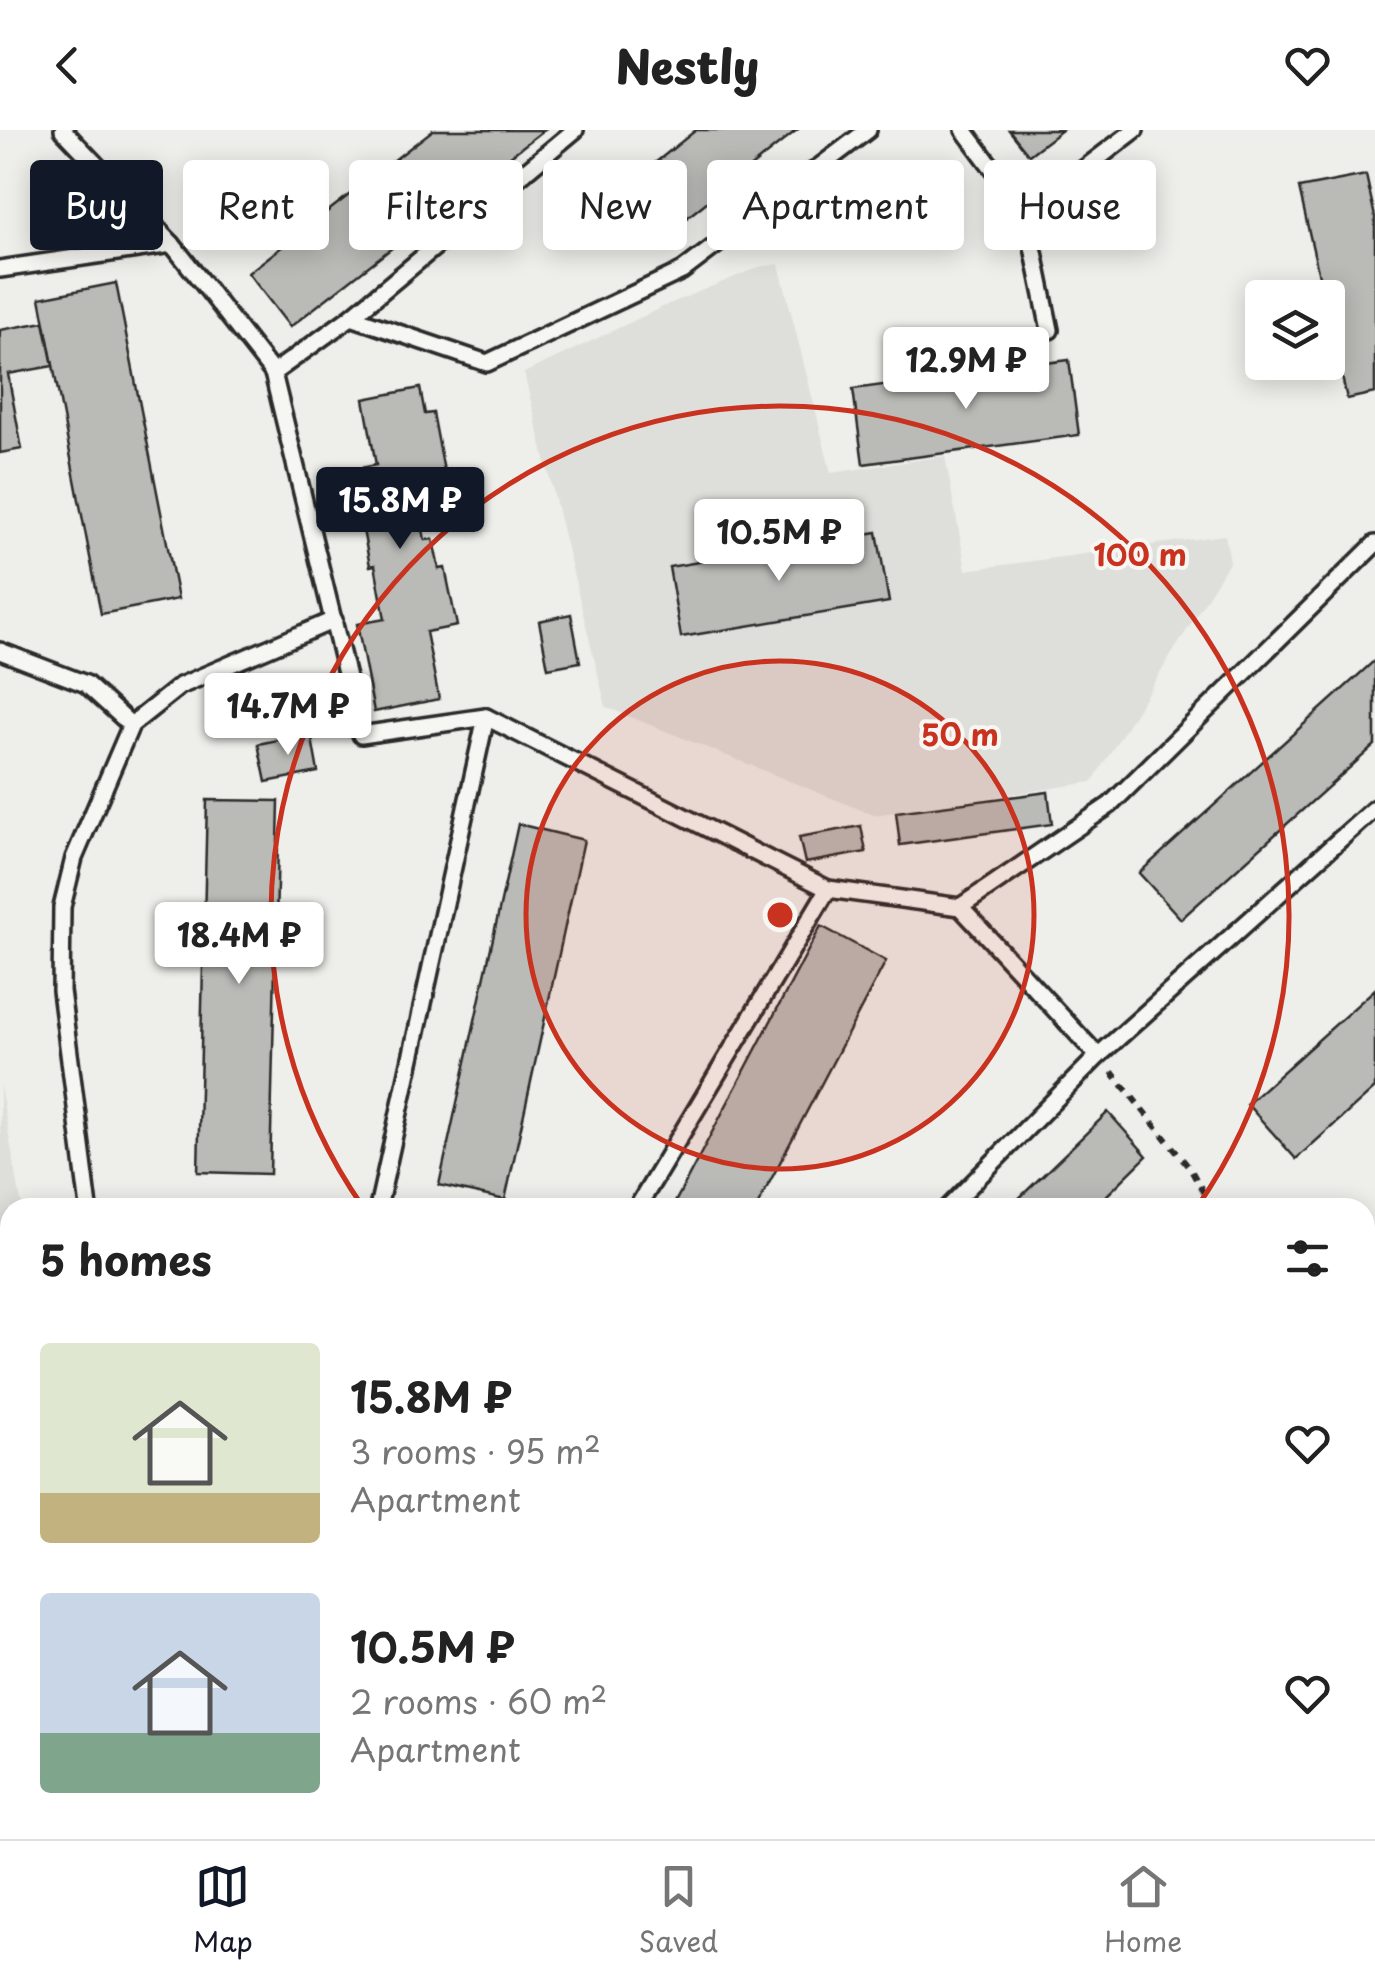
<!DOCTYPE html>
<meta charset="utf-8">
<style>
body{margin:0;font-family:"Playpen Sans",sans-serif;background:#f6f6f6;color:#222;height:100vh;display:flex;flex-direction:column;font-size:38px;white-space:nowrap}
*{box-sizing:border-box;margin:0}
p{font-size:32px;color:#767676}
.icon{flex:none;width:55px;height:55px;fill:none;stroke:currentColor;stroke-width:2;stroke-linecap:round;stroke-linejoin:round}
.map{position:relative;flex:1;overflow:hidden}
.sheet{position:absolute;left:0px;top:1068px;width:1375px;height:642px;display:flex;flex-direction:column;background:#fff;border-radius:30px 30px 0 0;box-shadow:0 5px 25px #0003}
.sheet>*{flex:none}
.banner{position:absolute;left:30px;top:30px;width:1315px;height:90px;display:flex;gap:20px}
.tools{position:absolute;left:1245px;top:150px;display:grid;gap:20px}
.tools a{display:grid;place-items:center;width:100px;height:100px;border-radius:10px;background:#fff;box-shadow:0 5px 25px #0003;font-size:50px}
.price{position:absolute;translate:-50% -85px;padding:0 22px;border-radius:10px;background:#fff;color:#222;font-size:32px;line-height:65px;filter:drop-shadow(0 2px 5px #0008)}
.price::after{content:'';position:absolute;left:50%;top:60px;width:30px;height:22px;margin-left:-15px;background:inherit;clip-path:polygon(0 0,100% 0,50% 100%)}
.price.selected{background:#111827;color:#fff}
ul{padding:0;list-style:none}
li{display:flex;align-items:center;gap:30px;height:250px;padding:0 40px}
li span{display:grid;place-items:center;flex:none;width:280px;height:200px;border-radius:10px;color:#555}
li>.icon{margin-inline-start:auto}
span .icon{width:120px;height:120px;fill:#fffc;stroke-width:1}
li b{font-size:42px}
h2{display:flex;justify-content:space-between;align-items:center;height:120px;padding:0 40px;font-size:42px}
.tag{padding:0 35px;border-radius:10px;background:#fff;box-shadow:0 5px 25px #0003;font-size:35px;line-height:90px}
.tag.selected{background:#111827;color:#fff}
header{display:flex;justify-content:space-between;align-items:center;height:130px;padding:0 40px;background:#fff;font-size:45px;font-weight:800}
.tab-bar{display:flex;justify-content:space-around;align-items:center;height:140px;border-top:2px solid #e0e0e0;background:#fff;font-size:28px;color:#767676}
.tab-bar a{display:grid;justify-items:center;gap:5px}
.tab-bar .selected{color:#111827}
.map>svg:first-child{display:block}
</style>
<header><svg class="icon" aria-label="back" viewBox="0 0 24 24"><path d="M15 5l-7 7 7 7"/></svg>Nestly<svg class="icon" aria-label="heart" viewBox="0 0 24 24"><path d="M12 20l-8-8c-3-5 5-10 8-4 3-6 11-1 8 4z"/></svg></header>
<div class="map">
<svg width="1375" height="1709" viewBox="0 0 1375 1709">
<rect width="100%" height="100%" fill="#eeeeea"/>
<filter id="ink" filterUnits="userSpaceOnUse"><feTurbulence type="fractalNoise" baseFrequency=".01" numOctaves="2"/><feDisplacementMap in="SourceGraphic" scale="20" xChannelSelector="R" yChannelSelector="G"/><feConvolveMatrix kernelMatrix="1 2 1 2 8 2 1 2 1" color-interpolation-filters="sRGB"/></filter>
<g filter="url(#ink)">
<!-- built -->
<g fill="#dededb">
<path d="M779 134 831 343 945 326 966 440 1225 405 1230 431 1092 652 874 685 606 577 524 243 669 174 759 137Z"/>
<path d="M0 956 22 1077 10 1078V1127L0 1129Z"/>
<path d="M10 1210V1700H640L632 1709H0V1212Z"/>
</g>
<!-- building -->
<g fill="#babab7" stroke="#2b2b2b" stroke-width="2.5">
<path d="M433 0H544L290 197 248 143Z"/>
<path d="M696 0H797L664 106 625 57Z"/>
<path d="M1009 0H1062L1029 25Z"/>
<path d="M1366 45 1375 87V263L1347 269 1328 184V168H1324L1299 58Z"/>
<path d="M116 153 178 469 101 484 40 168Z"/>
<path d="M44 192 53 236 8 244 22 319 0 323V200Z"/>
<path d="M1069 230 1079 305 863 334 853 259Z"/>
<path d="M420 258 425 284 433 283 444 341 413 347 425 410 433 409 439 439 445 438 457 496 426 502 439 569 374 582 357 494 385 489 375 435 370 436 363 400 356 401 345 341 376 335 364 269Z"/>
<path d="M877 402 889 472 681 507 669 437Z"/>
<path d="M571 484 580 532 548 538 539 491Z"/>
<path d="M1375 530V615L1181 789 1139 743Z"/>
<path d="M311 603 318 642 266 652 258 614Z"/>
<path d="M1048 662 1052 694 900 715 896 682Z"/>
<path d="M207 670 279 671 270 1044 198 1042Z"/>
<path d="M518 694 584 710 505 1070 439 1055Z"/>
<path d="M861 696 866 722 805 733 799 707Z"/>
<path d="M821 796 886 831 756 1078H672Z"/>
<path d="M1375 859V958L1296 1029 1247 974Z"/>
<path d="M1108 982 1147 1026 1094 1078H1009Z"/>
<path d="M7 1330 10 1411 0 1413V1332Z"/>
<path d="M1375 1332V1404L1365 1410V1338Z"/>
<path d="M1375 1488V1637L1365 1639V1490Z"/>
<path d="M32 1700H118L128 1709H41Z"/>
<path d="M535 1700H590L582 1709H545Z"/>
<path d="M964 1700H1079L1081 1709H967Z"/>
</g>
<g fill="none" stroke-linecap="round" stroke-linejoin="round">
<defs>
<g id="service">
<path d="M63 0 172 114 273 243 361 605 486 587 828 759 960 777 1098 926"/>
<path d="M964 0 1026 83 1135 0"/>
<path d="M1026 83 1050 200"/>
<path d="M0 139 172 114"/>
<path d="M351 187 487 233 682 141 868 0"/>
<path d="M273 243 351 187 575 0"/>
<path d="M0 521 86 554 131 595"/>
<path d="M960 777 1110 675 1375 414"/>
<path d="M89 1078 61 861 62 777 74 728 131 595 180 556 334 490"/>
<path d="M378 1078 486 587"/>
<path d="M637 1078 828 759"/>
<path d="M948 1078 1098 926 1375 678"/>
<path d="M1365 1283 1375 1278"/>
<path d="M1365 1466 1375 1464"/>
<path d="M1365 1662 1375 1660"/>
<path d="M829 1700 838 1709"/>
<path d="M686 1709 694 1700"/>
<path d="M1167 1709 1172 1700"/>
</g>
<path id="minor" d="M0 1171 10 1169"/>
</defs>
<!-- service casing -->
<use href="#service" stroke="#2b2b2b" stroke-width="22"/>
<!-- minor casing -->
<use href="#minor" stroke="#2b2b2b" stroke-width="38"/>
<!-- path -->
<path stroke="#2b2b2b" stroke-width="6" stroke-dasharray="8 8" stroke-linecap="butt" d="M1112 942 1191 1040 1212 1078"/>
<!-- service -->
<use href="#service" stroke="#f6f6f2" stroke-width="15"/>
<!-- minor -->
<use href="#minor" stroke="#f6f6f2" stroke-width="30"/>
</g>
</g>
<!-- distance rings -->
<circle cx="780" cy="785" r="254" fill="#c8321e" fill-opacity=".12"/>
<g fill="none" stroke="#c8321e" stroke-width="5">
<circle cx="780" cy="785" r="254"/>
<path d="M363 1077A509 509 0 1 1 1197 1077"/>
</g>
<circle cx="780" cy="785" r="15" fill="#c8321e" stroke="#f6f6f2" stroke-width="5"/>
<g font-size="30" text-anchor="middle" font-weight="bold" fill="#c8321e" stroke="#f6f6f2" stroke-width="8" stroke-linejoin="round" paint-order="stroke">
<text x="1140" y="436">100 m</text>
<text x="960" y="616">50 m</text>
</g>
</svg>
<div class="tools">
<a><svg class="icon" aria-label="layers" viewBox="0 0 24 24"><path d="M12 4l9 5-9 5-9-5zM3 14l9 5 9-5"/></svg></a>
</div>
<b class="price" style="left:966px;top:282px">12.9M ₽</b>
<b class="price selected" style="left:400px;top:422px">15.8M ₽</b>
<b class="price" style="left:779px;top:454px">10.5M ₽</b>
<b class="price" style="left:288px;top:628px">14.7M ₽</b>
<b class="price" style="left:239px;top:857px">18.4M ₽</b>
<div class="banner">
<a class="tag selected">Buy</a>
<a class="tag">Rent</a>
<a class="tag">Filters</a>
<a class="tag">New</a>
<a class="tag">Apartment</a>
<a class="tag">House</a>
</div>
<section class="sheet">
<h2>5 homes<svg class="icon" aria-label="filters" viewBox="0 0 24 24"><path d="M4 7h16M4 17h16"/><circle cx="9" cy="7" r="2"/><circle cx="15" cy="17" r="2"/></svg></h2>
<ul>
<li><span style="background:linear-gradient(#dfe7d0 75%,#c2b280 0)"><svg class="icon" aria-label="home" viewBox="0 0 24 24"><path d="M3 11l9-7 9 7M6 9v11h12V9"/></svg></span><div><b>15.8M ₽</b><p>3 rooms · 95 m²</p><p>Apartment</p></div><svg class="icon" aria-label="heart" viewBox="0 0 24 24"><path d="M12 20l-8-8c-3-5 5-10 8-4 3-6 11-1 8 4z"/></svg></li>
<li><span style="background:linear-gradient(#c9d6e8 70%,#7fa58c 0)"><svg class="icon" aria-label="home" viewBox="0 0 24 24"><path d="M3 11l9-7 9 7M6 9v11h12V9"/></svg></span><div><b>10.5M ₽</b><p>2 rooms · 60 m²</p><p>Apartment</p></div><svg class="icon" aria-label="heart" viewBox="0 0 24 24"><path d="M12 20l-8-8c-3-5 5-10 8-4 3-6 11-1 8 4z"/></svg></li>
</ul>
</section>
</div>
<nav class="tab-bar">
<a class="selected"><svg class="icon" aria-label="map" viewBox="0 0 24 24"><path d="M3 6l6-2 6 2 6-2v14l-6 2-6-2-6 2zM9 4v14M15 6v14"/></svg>Map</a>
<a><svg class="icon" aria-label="saved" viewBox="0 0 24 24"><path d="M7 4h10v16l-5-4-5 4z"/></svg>Saved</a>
<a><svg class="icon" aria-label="home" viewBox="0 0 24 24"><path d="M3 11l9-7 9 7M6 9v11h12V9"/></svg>Home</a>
</nav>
